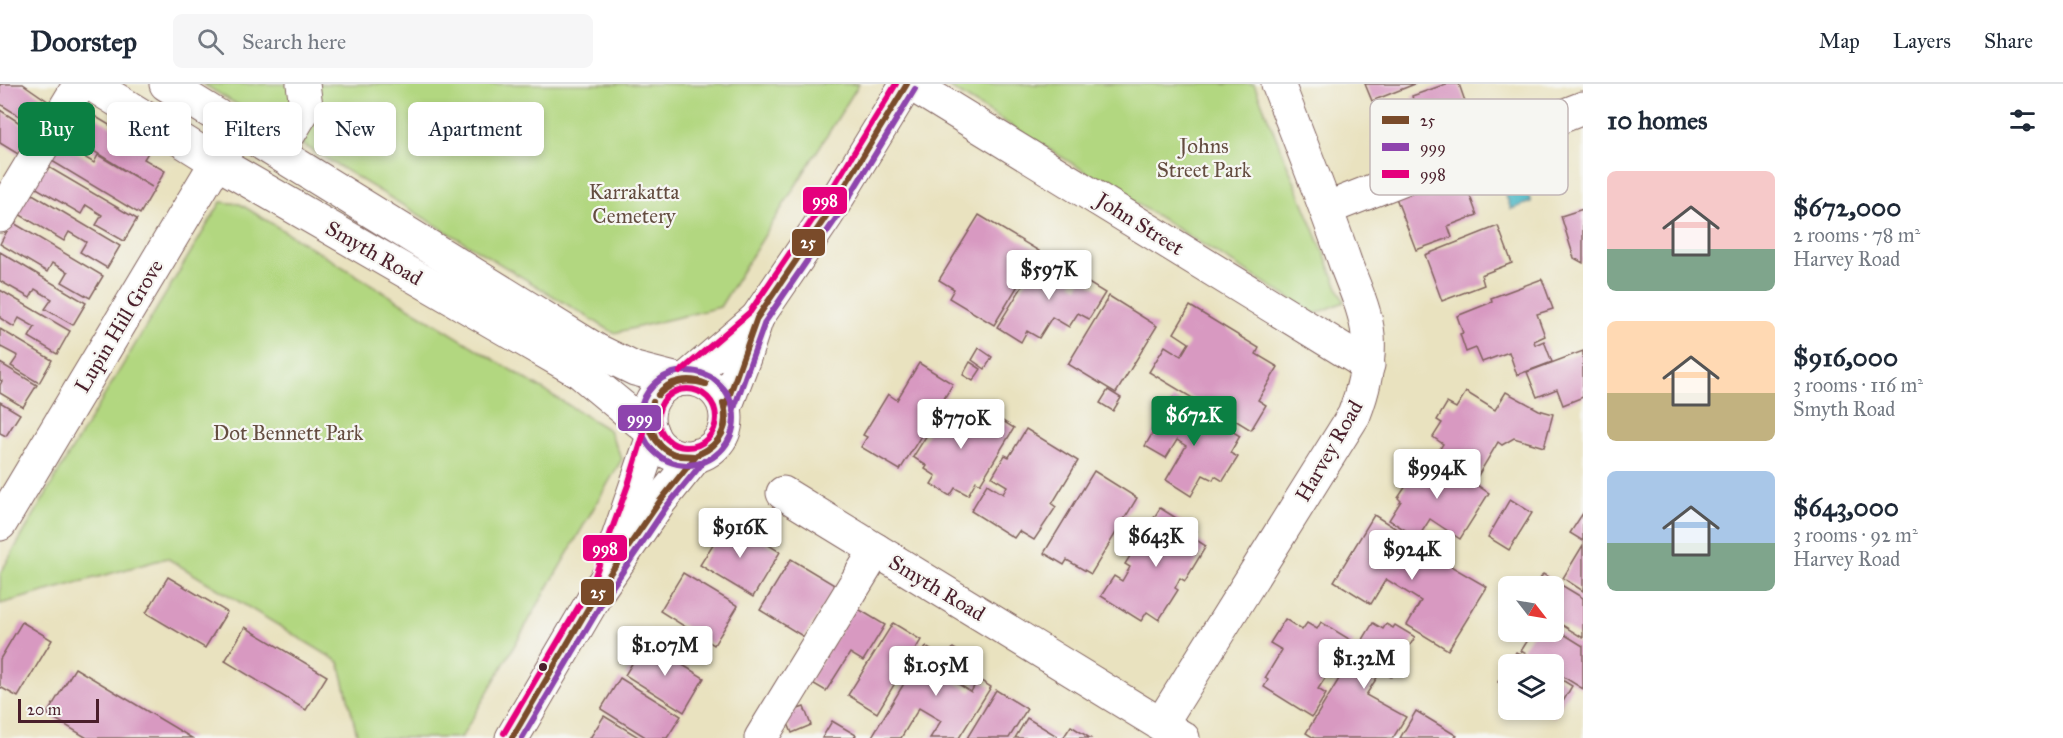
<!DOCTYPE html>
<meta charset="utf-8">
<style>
body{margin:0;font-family:"IM FELL Great Primer",serif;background:#f6f6f7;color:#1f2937;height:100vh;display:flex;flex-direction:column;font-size:22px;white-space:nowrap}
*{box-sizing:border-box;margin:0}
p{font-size:20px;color:#747a83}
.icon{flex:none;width:33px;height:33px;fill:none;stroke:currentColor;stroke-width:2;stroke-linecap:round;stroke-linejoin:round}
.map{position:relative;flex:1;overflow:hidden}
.panel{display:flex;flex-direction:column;background:#fff;width:480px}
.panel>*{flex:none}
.hud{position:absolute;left:18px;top:18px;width:570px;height:54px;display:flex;gap:12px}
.needle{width:39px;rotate:121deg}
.tools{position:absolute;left:1498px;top:492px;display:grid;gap:12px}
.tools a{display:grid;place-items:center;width:66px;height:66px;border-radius:9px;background:#fff;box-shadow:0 3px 9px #0003;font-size:30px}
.scale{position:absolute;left:18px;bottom:15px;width:81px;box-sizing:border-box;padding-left:6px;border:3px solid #4a1f2b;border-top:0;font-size:16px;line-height:21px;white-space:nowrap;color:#4a1f2b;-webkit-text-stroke:4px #f6f6f2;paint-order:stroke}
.price{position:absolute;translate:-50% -51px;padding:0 14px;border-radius:6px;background:#fff;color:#222;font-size:20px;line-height:39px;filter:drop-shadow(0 2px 3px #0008)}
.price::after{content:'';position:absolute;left:50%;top:36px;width:18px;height:14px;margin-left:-9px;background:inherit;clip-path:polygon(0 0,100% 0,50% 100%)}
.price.selected{background:#0b8043;color:#fff}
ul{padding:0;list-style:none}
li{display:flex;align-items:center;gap:18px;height:150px;padding:0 24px}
li span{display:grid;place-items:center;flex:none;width:168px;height:120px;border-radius:9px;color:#555}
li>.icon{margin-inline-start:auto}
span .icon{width:72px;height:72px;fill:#fffc;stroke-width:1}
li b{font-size:26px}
h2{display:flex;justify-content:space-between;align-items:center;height:72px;padding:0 24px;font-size:26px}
.tag{padding:0 21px;border-radius:9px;background:#fff;box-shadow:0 3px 9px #0003;font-size:21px;line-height:54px}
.tag.selected{background:#0b8043;color:#fff}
header{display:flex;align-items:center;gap:36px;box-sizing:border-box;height:84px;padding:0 30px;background:#fff;border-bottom:2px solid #e0e1e3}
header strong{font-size:28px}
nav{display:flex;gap:33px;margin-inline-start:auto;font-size:21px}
.search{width:420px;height:54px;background:#f6f6f7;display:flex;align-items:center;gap:15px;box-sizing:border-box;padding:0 21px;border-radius:9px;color:#747a83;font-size:22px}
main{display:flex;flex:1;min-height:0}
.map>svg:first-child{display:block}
</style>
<header>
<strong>Doorstep</strong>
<div class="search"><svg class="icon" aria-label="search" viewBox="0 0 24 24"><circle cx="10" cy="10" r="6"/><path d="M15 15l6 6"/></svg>Search here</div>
<nav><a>Map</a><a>Layers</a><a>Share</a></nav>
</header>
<main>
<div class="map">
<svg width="1583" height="654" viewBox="0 0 1583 654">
<rect width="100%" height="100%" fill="#f6f6f2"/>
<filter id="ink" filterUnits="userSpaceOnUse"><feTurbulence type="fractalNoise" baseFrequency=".0167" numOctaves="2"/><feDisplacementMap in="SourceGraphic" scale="12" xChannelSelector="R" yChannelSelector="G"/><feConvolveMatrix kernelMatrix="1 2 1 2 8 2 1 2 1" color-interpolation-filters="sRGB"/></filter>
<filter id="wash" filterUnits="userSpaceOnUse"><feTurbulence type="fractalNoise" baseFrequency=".008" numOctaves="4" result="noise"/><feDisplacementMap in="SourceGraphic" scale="24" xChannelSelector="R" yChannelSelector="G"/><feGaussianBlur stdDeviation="1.35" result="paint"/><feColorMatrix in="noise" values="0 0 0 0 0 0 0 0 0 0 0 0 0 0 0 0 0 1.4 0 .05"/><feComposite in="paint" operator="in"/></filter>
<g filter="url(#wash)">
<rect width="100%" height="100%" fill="#e9e2bf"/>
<!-- green -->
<g fill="#b2d780" stroke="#7e7b56" stroke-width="1.5">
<path d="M203 0H859L720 223 614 249Z"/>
<path d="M948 0H1254L1344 218 1315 230 947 2Z"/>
<path d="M221 118 240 120 609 346 622 375 461 654H358L339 578 167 474 0 520V490L68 372Z"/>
</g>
<!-- water -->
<path fill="#4bb8c5" stroke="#4a6c78" stroke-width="1.5" d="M1517 83 1531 118 1511 125 1502 101 1510 97 1511 87Z"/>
<g id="blocks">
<!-- building -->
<g fill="#d899c1">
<path d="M0 0H23L49 18 35 42 0 20Z"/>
<path d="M1365 0H1415L1372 17Z"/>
<path d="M1446 0H1459L1467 23 1453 27 1460 47 1435 56 1440 70 1399 84 1393 70 1400 67 1395 52 1389 55 1382 33 1414 20 1412 12Z"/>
<path d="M81 24 121 48 116 56 129 64 133 57 149 67 144 75 165 87 140 130 47 74 58 57 94 79 98 71 152 103 66 50Z"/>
<path d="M0 26 32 47 18 70 0 59Z"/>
<path d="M1498 66 1509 94 1469 109 1477 131 1448 142 1452 153 1416 166 1393 106Z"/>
<path d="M45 81 137 135 124 157 96 141 102 131 86 121 81 130 33 102Z"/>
<path d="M29 108 120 162 107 184 80 168 86 158 69 148 64 157 17 129Z"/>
<path d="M1583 125V179L1574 174 1561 132Z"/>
<path d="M979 131 1039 167 994 241 949 214 954 205 939 196Z"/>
<path d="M12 138 103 192 90 214 62 198 68 188 52 179 47 188 0 160Z"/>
<path d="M1498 142 1512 179 1481 191 1484 201 1442 217 1425 171Z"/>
<path d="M0 168 86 219 73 241 45 225 52 215 35 205 30 214 0 197Z"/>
<path d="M1042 171 1076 190 1071 199 1078 203 1082 195 1105 209 1089 235 1078 229 1069 243 1052 233 1039 254 1027 247 1021 258 997 243Z"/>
<path d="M1542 195 1553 225 1537 230 1545 252 1534 257 1535 261 1544 257 1552 278 1517 291 1509 268 1482 278 1476 264 1466 268 1460 250 1463 249 1457 232 1492 218 1491 214Z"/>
<path d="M0 206 70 247 57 270 29 253 35 243 19 234 14 243 0 234Z"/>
<path d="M1109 212 1157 242 1116 309 1068 280Z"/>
<path d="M1190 222 1259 264 1256 270 1278 283 1258 316 1266 321 1251 346 1225 330 1230 322 1221 316 1214 327 1149 288 1165 262 1181 272 1189 259 1174 249Z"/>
<path d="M0 245 52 276 39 299 11 282 18 272 1 263 0 265Z"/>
<path d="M979 264 992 273 985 285 972 276Z"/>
<path d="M1583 267V313L1563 321 1557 305 1537 313 1527 288Z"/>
<path d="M970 278 981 285 973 297 963 291Z"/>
<path d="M0 279 37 301 23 323 0 309V301L2 297 0 296Z"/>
<path d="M919 279 953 300 900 386 861 363 867 353 863 351 888 310 897 316Z"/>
<path d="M1108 306 1121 314 1113 327 1100 319Z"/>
<path d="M1466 308 1495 326 1506 308 1539 326 1553 330 1544 363 1514 354 1502 361 1498 358 1476 395 1436 371 1443 360 1433 353 1442 339 1437 336 1447 319 1456 324Z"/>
<path d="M1173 314 1196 327 1186 344 1195 350 1206 331 1240 352 1230 369 1238 373 1223 397 1215 392 1213 396 1203 391 1191 412 1166 396 1186 362 1177 356 1166 374 1145 362Z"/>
<path d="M0 318 20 330 6 352 0 349Z"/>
<path d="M947 319 991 346 998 334 1014 344 980 400 976 397 968 411 955 404 950 412 931 400 936 392 925 385 927 382 913 373Z"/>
<path d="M1026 345 1078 377 1052 420 1056 423 1034 456 1019 447 1014 454 971 427 987 400 1003 410 1007 402 992 393 1005 371 1009 373Z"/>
<path d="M1418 371 1450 392 1454 386 1489 409 1460 455 1430 435 1418 454 1389 436 1401 417 1398 414 1406 402 1400 399Z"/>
<path d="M1094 387 1137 414 1091 490 1067 476 1064 481 1044 469Z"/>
<path d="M1510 415 1532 429 1509 466 1488 453Z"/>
<path d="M1160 424 1197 447 1193 454 1206 462 1185 497 1180 494 1175 504 1178 506 1159 536 1147 528 1141 537 1101 512 1114 492 1122 497 1130 483 1125 480Z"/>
<path d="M1583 429V457L1570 449Z"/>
<path d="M1374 431 1411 454 1409 458 1487 503 1448 566 1407 541 1421 517 1386 495 1371 520 1334 497Z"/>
<path d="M728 436 780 468 753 513 700 481Z"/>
<path d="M1583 461V507L1563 494Z"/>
<path d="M791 475 836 502 804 553 760 526Z"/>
<path d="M683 489 738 522 714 561 660 527Z"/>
<path d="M1543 490 1583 514V554L1554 536V502H1536Z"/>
<path d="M168 493 227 528 205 564 146 529Z"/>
<path d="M855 523 885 541 863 577 850 569 826 607 809 597Z"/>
<path d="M1285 535 1302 546 1307 539 1317 545 1321 538 1354 558 1331 594 1327 591 1318 605 1326 610 1312 633 1264 603 1268 596 1265 594 1282 566 1270 559Z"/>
<path d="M22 538 52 556 18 613 0 603V575Z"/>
<path d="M893 539 921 556 877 629 848 611Z"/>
<path d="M1373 539 1383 545 1386 540 1393 544 1395 541 1415 553 1391 593 1381 587 1366 611 1406 633 1393 654H1314L1306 649Z"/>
<path d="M245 543 327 592 306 626 225 577Z"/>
<path d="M1554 544 1583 562V605L1554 587V580H1543L1521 567 1533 548H1554Z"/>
<path d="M645 558 704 594 684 628 625 591Z"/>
<path d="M926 563 946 576 953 564 979 580 966 601 941 585 939 588 952 596 971 608 978 595 991 603 959 654H930L941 637 919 624 901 654H871Z"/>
<path d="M1516 568 1537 580H1509V605L1498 598Z"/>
<path d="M75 584 192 654H87L47 630Z"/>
<path d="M1554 591 1572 602 1554 633 1542 626H1554Z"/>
<path d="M620 594 681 632 667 654H647L601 625Z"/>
<path d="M996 606 1027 625 1009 654H967Z"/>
<path d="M804 623 811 641 792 649 784 630Z"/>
<path d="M1416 627 1457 652 1455 654H1400Z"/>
<path d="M604 632 640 654H590Z"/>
<path d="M1027 634 1057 652 1056 654H1015Z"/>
<path d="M832 637 856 651 854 654H822Z"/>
<path d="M1071 642 1090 654H1063Z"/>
</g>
</g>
</g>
<g filter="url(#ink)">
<use href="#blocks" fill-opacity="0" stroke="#82635f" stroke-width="1.5"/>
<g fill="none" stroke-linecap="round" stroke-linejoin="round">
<defs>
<g id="minor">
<path d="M911 0 1368 281"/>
<path d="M278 68 306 22 303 0"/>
<path d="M1336 121 1583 24"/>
<path d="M0 132 80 0"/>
<path d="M783 409 1183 654"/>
<path d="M0 440 210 89 240 45"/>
<path d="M1161 640 1354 331C1364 305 1370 279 1368 251 1366 228 1354 202 1346 181 1325 120 1301 60 1278 0"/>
<path d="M761 654 876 466"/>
</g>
<g id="major">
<path d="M91 0 218 79 580 288 651 347"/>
<path d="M166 0 596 266 635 285 678 296"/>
<path d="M686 295 757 234 827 131 907 0"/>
<circle cx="687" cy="334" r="39"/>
<path d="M725 324 744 274 757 234"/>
<path d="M616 460 653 352"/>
<path d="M512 654 600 504 660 417 697 371"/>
</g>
</defs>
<!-- minor casing -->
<use href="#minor" stroke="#82635f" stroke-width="35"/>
<!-- major casing -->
<use href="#major" stroke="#82635f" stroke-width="35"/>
<!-- minor -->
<use href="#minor" stroke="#fff" stroke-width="33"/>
<!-- major -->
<use href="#major" stroke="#fff" stroke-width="33"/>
<defs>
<g id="bus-1">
<path d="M658 311C668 295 690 293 706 300"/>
<path d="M658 311C673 297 687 295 706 300"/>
<path d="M653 318C649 338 651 362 674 370 679 372 687 371 693 372"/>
<path d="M653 318C638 346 664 376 693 372"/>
<path d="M725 324 757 234 827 131 907 0"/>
<path d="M699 370C721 360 729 342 723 319"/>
<path d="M699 370C721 361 731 341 723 319"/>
<path d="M512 654 600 504 660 417 697 371"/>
</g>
<g id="bus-2">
<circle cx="687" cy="334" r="47"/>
<path d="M733 327 765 238 835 136 915 5"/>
<path d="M522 654 608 509 667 422 704 377"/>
</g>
<g id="bus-3">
<path d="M680 288 750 228 819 126 896 0"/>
<circle cx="687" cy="334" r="29"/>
<path d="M504 649 592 500 628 401 644 349"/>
</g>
</defs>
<!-- bus-1 casing -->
<use href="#bus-1" stroke="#f6f6f2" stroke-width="10"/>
<!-- bus-2 casing -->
<use href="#bus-2" stroke="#f6f6f2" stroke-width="10"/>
<!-- bus-3 casing -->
<use href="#bus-3" stroke="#f6f6f2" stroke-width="10"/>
<!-- bus-1 -->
<use href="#bus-1" stroke="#7a4b2a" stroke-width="6"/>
<!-- bus-2 -->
<use href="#bus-2" stroke="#8e44ad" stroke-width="6"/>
<!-- bus-3 -->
<use href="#bus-3" stroke="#e5007d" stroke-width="6"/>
</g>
</g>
<!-- markers -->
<circle fill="#4a1f2b" stroke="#f6f6f2" stroke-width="2" cx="543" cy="583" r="5"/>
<g text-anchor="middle" stroke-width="4.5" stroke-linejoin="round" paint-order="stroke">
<!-- park labels -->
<g font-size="21" fill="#644d40" stroke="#f6f6f2">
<text x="1204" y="69">Johns<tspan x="1204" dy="24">Street Park</tspan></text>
<text x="634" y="115">Karrakatta<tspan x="634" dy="24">Cemetery</tspan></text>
<text x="288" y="356">Dot Bennett Park</text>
</g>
<!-- street labels -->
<g font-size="21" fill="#4a1f2b" stroke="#f6f6f2">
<text transform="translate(1140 140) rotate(32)" y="7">John Street</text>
<text transform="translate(374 169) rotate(30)" y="7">Smyth Road</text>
<text transform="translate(119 242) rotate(-59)" y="7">Lupin Hill Grove</text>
<text transform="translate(1329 367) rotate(-60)" y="7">Harvey Road</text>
<text transform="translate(937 504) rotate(31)" y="7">Smyth Road</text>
</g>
</g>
<!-- legend -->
<rect x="1370" y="15" width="198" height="96" rx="9" fill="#f6f6f2" stroke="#c2b6b6" stroke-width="1.5"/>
<rect x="1382" y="32" width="27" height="8" fill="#7a4b2a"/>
<rect x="1382" y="59" width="27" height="8" fill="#8e44ad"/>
<rect x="1382" y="86" width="27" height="8" fill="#e5007d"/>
<g font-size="16" fill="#4a1f2b">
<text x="1420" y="42">25</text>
<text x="1420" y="69">999</text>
<text x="1420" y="96">998</text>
</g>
<g stroke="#f6f6f2" stroke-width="2">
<rect x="802" y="102" width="46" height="29" rx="6" fill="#e5007d"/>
<rect x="791" y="144" width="35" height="29" rx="6" fill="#7a4b2a"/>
<rect x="617" y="320" width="45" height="28" rx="6" fill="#8e44ad"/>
<rect x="582" y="450" width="46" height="28" rx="6" fill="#e5007d"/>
<rect x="580" y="494" width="35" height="28" rx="6" fill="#7a4b2a"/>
</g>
<g font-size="16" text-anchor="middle" font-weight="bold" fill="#fff">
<text x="825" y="122">998</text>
<text x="808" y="164">25</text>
<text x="640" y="340">999</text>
<text x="605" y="470">998</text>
<text x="598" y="514">25</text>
</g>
</svg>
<div class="tools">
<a><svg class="needle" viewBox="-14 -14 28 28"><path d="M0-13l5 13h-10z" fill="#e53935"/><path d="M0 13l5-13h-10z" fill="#747a83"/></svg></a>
<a><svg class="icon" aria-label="layers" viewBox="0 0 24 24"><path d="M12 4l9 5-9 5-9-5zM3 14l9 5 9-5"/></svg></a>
</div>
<div class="scale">20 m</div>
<b class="price" style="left:1049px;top:217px">$597K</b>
<b class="price selected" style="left:1194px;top:363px">$672K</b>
<b class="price" style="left:961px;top:366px">$770K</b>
<b class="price" style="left:1437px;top:416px">$994K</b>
<b class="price" style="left:740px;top:475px">$916K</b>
<b class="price" style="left:1156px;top:484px">$643K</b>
<b class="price" style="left:1412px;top:497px">$924K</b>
<b class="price" style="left:665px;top:593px">$1.07M</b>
<b class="price" style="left:1364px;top:606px">$1.32M</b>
<b class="price" style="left:936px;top:613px">$1.05M</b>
<div class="hud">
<a class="tag selected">Buy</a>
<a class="tag">Rent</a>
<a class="tag">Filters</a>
<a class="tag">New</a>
<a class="tag">Apartment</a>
</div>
</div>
<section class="panel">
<h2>10 homes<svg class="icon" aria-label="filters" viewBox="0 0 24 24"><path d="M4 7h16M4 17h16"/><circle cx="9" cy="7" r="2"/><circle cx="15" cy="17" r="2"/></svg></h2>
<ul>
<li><span style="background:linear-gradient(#f6c9c9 65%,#7fa58c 0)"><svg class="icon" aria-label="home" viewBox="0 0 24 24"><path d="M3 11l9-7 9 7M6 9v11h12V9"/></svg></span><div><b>$672,000</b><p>2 rooms · 78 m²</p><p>Harvey Road</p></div></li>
<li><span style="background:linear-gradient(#ffd9b3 60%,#c2b280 0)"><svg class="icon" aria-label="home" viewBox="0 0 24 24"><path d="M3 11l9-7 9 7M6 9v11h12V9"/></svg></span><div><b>$916,000</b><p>3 rooms · 116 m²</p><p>Smyth Road</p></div></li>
<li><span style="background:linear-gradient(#a9c7e8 60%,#7fa58c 0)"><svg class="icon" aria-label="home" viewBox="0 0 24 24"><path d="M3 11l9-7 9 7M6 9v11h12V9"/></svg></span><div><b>$643,000</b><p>3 rooms · 92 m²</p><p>Harvey Road</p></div></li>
</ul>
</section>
</main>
